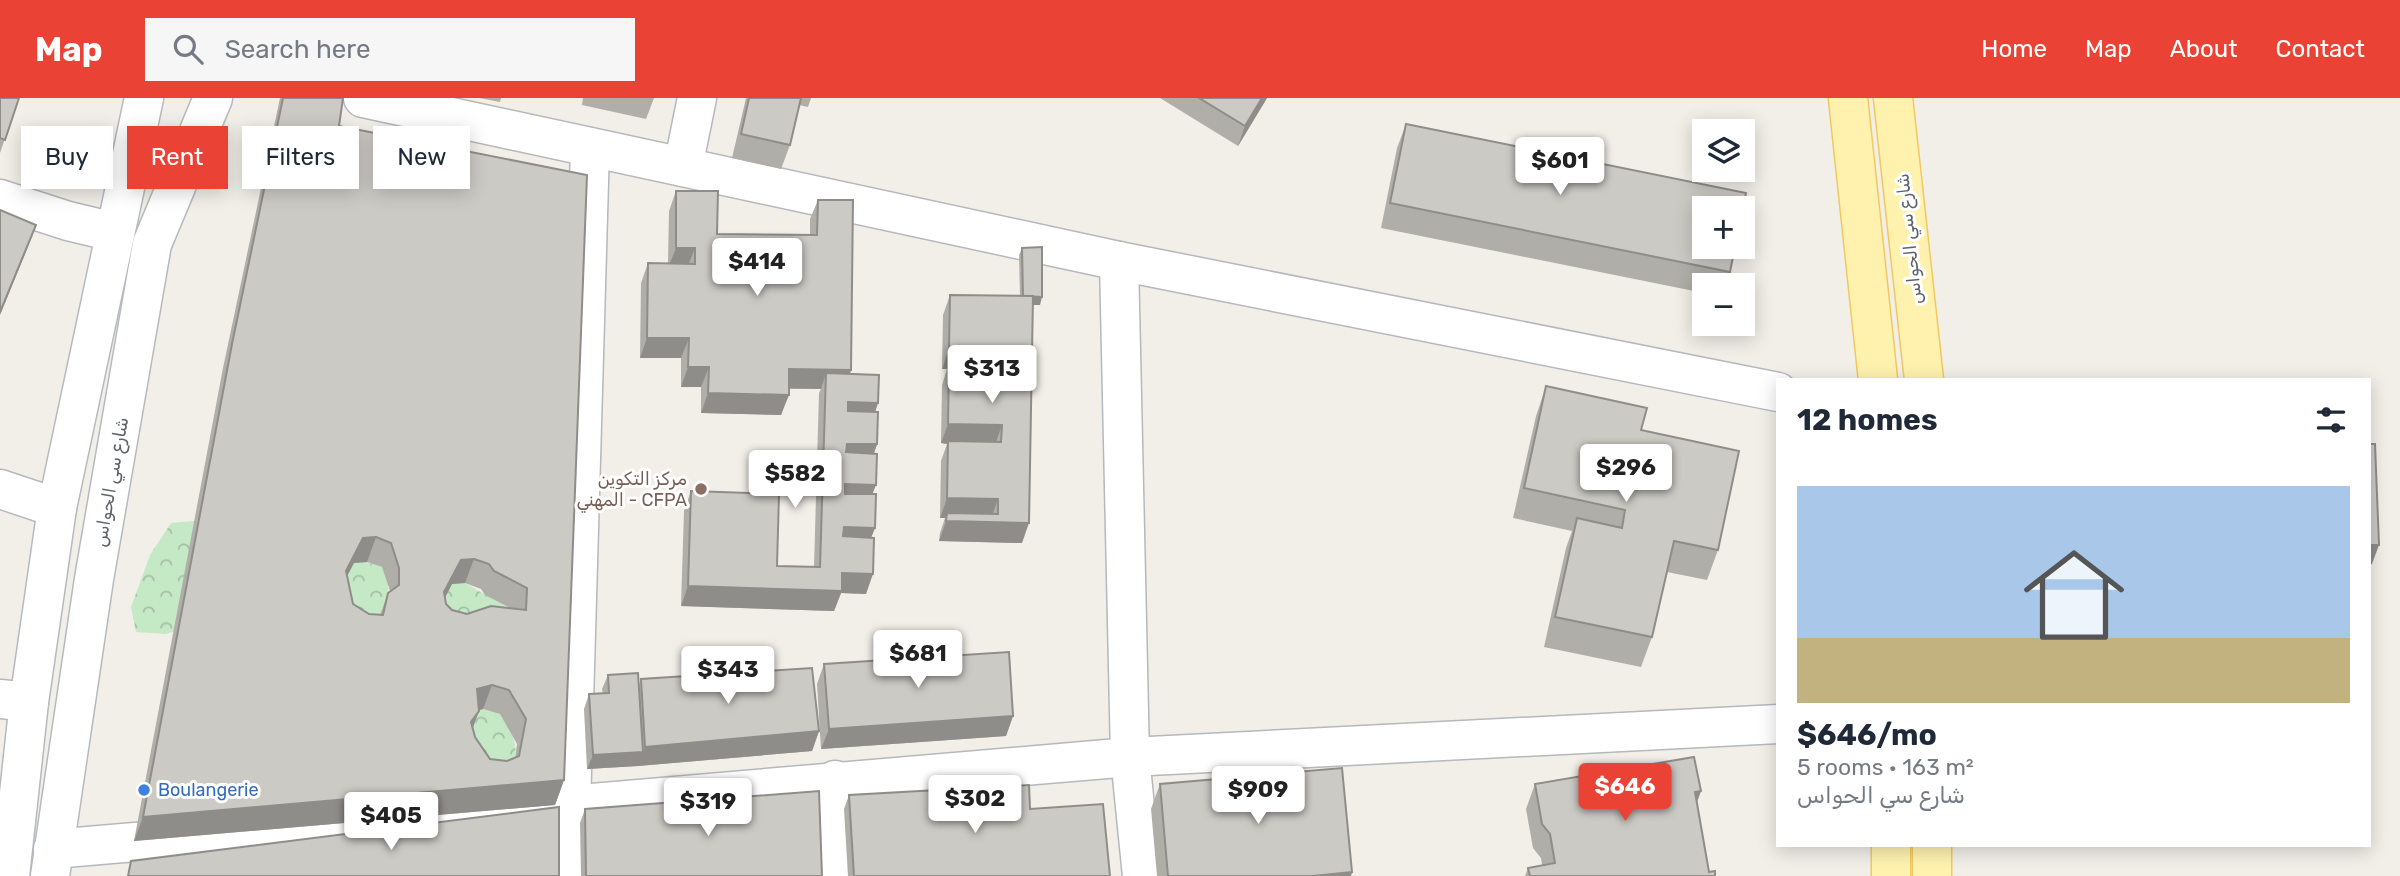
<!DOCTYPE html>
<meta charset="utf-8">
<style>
body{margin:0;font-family:Rubik,"Noto Naskh Arabic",sans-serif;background:#f6f6f7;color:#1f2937;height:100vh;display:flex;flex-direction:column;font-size:26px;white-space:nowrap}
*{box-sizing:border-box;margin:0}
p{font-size:23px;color:#747a83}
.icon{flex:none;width:38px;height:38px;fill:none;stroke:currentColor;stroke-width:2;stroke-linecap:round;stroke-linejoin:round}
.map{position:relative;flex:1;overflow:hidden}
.panel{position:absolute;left:1776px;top:280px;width:595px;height:469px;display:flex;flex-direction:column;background:#fff;border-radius:0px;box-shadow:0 4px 18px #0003}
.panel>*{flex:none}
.guide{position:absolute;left:21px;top:28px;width:665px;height:63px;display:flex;gap:14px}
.tools{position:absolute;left:1692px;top:21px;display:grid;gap:14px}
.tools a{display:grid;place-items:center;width:63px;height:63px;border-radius:0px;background:#fff;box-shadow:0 4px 18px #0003;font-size:35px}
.price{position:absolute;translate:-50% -60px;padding:0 16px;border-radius:7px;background:#fff;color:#222;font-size:23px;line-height:46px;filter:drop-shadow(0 2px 4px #0008)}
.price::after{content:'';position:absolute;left:50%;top:42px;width:21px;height:16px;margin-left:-10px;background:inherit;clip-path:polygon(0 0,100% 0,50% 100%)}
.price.active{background:#ea4335;color:#fff}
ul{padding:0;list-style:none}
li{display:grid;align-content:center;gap:14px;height:371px;padding:0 21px}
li+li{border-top:2px solid #e0e1e3}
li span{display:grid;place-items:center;height:217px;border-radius:0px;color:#555}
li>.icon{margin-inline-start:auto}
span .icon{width:126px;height:126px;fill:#fffc;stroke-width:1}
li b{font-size:30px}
h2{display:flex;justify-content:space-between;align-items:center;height:84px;padding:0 21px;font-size:30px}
.tag{padding:0 24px;border-radius:0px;background:#fff;box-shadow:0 4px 18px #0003;font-size:24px;line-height:63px}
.tag.active{background:#ea4335;color:#fff}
header{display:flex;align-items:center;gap:42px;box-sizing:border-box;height:98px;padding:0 35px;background:#ea4335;color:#fff}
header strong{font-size:33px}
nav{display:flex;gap:38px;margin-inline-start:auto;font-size:24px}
.search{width:490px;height:63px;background:#f6f6f7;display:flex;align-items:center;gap:18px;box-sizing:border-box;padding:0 24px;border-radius:0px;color:#747a83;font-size:26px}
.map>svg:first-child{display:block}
</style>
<header>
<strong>Map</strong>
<div class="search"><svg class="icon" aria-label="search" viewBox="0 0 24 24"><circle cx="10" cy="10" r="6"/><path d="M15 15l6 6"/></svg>Search here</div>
<nav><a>Home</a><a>Map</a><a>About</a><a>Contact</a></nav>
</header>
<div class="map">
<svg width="2400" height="778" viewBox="0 0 2400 778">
<defs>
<pattern id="forest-crowns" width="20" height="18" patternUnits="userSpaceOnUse" patternTransform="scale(1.75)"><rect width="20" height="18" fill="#c5e8c5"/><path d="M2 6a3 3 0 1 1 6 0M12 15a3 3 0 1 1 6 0" fill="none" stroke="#a3c0a4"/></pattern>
</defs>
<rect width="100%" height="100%" fill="#f1efe8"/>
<!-- forest -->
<g fill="url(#forest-crowns)">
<path d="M194 423 207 432V522L166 536 136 534 131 509 150 457 171 425Z"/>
<path d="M367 464 382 469 387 476 390 511 360 541 342 483 354 465Z"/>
<path d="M465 485C482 495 499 505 518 514L458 540 440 504 452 486Z"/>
<path d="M483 611 500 616C521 650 521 655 498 687L470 637 469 615Z"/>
</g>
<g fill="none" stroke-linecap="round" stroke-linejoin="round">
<defs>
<g id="street">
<path d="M363 0 1119 163 1778 294"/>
<path d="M683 69 697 0"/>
<path d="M0 101 68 123 114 134"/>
<path d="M1119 163 1130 659 1142 778"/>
<path d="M0 391 57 410"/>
<path d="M0 601 29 604"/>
<path d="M835 682 838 778"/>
<path d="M53 751 1130 659 1778 626"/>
<path d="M569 778 590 49"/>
</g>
<g id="secondary">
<path d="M10 778 29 604 57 410 144 0"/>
<path d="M50 778 94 481 152 146 213 0"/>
</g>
<g id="primary">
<path d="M1848 0 1878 282"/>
<path d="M1893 0 1924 282"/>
<path d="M1891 747V778"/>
<path d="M1932 747V778"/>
</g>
</defs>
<!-- street casing -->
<use href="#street" stroke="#b5b8bc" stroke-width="41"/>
<!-- secondary casing -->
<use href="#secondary" stroke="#b6babf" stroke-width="41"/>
<!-- primary casing -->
<use href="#primary" stroke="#f2c960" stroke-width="41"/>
<!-- street -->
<use href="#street" stroke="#fff" stroke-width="38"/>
<!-- secondary -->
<use href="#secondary" stroke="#fff" stroke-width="38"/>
<!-- primary -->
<use href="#primary" stroke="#fff2af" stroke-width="38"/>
</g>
<!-- wall -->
<g fill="#afaea9" fill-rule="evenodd">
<path d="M0 0H19L0 55Z"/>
<path d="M280 0H343L339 28 587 77 564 682 555 707 134 743 223 270ZM367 464 382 469 390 493 388 495 380 517 369 516 353 506 347 478 354 465ZM465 485 481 491 485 497 510 510 467 516 452 512 446 506 445 500 452 486ZM483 611 500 616 517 646 515 660 507 663 490 661 475 639 473 630 479 612Z"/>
<path d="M479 0H501L500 4Z"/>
<path d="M583 0H654L646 21 582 7Z"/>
<path d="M746 0H811L808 9 799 7 790 47 781 71 732 60Z"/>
<path d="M1160 0H1267L1238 48Z"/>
<path d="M1406 26 1730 174 1725 187H1704V195L1381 130 1397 50Z"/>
<path d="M676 93 717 136 810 137V121L818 102 851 272 850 276 878 305 875 314 877 346 874 356 872 396 875 430 871 439 866 496 841 495 834 513 681 508 684 413 691 393 777 468 814 469 819 295 821 291H789L781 317 701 315V289H681V260H640L641 185 648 165H668L669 113Z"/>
<path d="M1022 150 1040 207H1033L1022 445 939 443 940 435 945 420H940L941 363 947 346 941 345 942 287 947 271H942L943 217 950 197 1020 198 1019 157Z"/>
<path d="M1546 288 1641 332 1718 452 1707 482 1667 474 1652 539 1641 569 1544 549 1566 450 1572 433 1513 420 1536 318Z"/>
<path d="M824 566 1013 618 1006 638 821 651 817 586Z"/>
<path d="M608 577 639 587 641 581 819 633 812 653 638 668 587 671 584 611 589 596 603 595 602 591Z"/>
<path d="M1160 686 1351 778H1157L1151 711Z"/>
<path d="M1535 686 1701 693 1697 704 1709 774 1715 778H1525L1528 770 1542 767 1541 760 1533 750 1526 711Z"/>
<path d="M849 697 1030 711 1110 778H848L844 711Z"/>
<path d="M585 711 822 778H581L580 725Z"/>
</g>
<!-- shaded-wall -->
<g fill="#8f8d8a">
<path d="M1262 0H1267L1238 48 1245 28Z"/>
<path d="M36 127 27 151 0 217V214Z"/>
<path d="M676 150H695L687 170H668Z"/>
<path d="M1023 199H1042L1040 207H1020Z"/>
<path d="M647 240H689L681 260H640Z"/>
<path d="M949 251 1005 253 998 273 949 267 947 271H942Z"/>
<path d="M688 269H709L701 289H681Z"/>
<path d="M789 271 851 272 844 292 826 275 821 291 781 290Z"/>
<path d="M708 295 789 297 781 317 701 315Z"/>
<path d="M848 304 878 305 871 325 841 323Z"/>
<path d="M948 326 1002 327 995 347 948 343 947 346 941 345Z"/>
<path d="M847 346H877L870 366H839Z"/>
<path d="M845 386 876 387 868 407 838 406Z"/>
<path d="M947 400 998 401 991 421 947 415 945 420H940Z"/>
<path d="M946 423 1029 425 1022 445 939 443Z"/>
<path d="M844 429 875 430 867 450 836 449Z"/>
<path d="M376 439 367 464 354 465 337 497 346 473 363 440Z"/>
<path d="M2370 447H2379L2372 466 2370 467Z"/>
<path d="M474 461 465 485 452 486 435 519 444 494 461 462Z"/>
<path d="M842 475 873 476 866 496 841 495 834 513 681 508 688 488Z"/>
<path d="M492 587 483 611 469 615 477 591Z"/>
<path d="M479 613 470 637 471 624Z"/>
<path d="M1013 618 1006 638 821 651 829 631Z"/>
<path d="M819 633 812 653 638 668 587 671 593 657 643 654 645 649Z"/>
<path d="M564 682 555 707 134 743 143 719Z"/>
<path d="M1701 693 1692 717 1695 694Z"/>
<path d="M1352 774 1351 778H1313Z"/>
</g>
<!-- building -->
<g fill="#cccac5" stroke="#8f8d8a" stroke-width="2" fill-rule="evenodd">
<path d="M0 0H19L5 42 0 40Z"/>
<path d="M283 0H343L339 28 587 77 564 682 143 719 232 246ZM376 439 391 445 399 470V487L388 495 383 517 369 516 353 506 346 473 363 440ZM474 461 489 466 494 473 527 490 526 512 491 508 467 516 452 512 446 506 444 494 461 462ZM492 587 509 592 526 621 519 658 507 663 490 661 475 639 471 624 479 613 477 591Z"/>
<path d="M749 0H801L790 47 741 36Z"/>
<path d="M1199 0H1262L1245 28Z"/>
<path d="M1406 26 1746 95 1743 110H1704V149H1735L1730 174 1390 105Z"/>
<path d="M676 93H718L717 136 817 137 818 102H853L851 272 789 271V297L708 295 709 269H688L689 240H647L648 165 695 166V150H676Z"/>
<path d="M0 112 36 127 0 214Z"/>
<path d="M1042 149V199L1023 198 1022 150Z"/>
<path d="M950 197 1033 198 1029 425 946 423 947 415 998 416V401L947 400 948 343 1001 344 1002 327 948 326 949 267 1004 268 1005 253 949 251Z"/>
<path d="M826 275 879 277 878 305 848 304V313L878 314 877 346H847L846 354 877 356 876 387 845 386V396H876L875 430 844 429 843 438 874 440 873 476 842 475V493L688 488 691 393 779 396 777 468 820 469Z"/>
<path d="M1546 288 1647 310 1641 332 1739 353 1718 452 1674 443 1652 539 1555 519 1577 420 1622 430 1625 412 1524 390Z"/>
<path d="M2370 346H2375L2379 447H2370Z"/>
<path d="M1009 554 1013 618 829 631 824 566Z"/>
<path d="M812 570 819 633 645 649 641 581Z"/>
<path d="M638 575 643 654 593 657 589 596 609 595 608 577Z"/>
<path d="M1694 659 1701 693 1695 694 1709 774 1715 773V778H1530L1528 770 1555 765 1550 736 1542 726 1535 686Z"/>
<path d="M1342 670 1352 774 1313 778H1168L1160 686Z"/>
<path d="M1029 687 1030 711 1103 706 1110 778H854L849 697Z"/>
<path d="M819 693 822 778H586L585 711Z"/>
<path d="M559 709V778H128L131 763Z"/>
</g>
<!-- markers -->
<circle fill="#8d6e63" stroke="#fff" stroke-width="2.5" cx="701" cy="391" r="7"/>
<circle fill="#3f7fe0" stroke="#fff" stroke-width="2.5" cx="144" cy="692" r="7"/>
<g text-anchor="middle" stroke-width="6" stroke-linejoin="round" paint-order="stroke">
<!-- street labels -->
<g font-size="18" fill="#5f6368" stroke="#fff">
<text transform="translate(1909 141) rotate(-96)" y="6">شارع سي الحواس</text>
<text transform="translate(111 384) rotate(-80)" y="6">شارع سي الحواس</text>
</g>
<!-- education labels -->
<g font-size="18" fill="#785e54" stroke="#fff" text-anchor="end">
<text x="687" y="387">مركز التكوين<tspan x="687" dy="21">المهني - CFPA</tspan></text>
</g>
<!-- shop labels -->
<g font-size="18" fill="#366cbe" stroke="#fff" text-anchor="start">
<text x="158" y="698">Boulangerie</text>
</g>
</g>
</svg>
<div class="tools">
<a><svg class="icon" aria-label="layers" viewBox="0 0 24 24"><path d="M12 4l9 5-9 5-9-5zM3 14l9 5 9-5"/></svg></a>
<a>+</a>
<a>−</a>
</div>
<b class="price" style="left:1560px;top:99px">$601</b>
<b class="price" style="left:757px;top:200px">$414</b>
<b class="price" style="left:992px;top:307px">$313</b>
<b class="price" style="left:1626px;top:406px">$296</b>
<b class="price" style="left:795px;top:412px">$582</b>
<b class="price" style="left:918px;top:592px">$681</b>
<b class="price" style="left:728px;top:608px">$343</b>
<b class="price active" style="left:1625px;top:725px">$646</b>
<b class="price" style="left:1258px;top:728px">$909</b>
<b class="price" style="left:975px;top:737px">$302</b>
<b class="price" style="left:708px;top:740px">$319</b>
<b class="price" style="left:391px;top:754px">$405</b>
<div class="guide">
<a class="tag">Buy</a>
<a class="tag active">Rent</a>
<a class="tag">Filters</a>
<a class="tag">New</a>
</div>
<section class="panel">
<h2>12 homes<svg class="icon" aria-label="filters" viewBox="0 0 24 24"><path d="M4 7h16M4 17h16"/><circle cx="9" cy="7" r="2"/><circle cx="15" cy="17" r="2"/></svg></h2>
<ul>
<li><span style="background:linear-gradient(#a9c7e8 70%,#c2b280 0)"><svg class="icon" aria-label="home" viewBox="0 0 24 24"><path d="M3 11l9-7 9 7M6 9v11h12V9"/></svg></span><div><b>$646/mo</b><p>5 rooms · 163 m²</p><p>شارع سي الحواس</p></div></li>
</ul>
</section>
</div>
